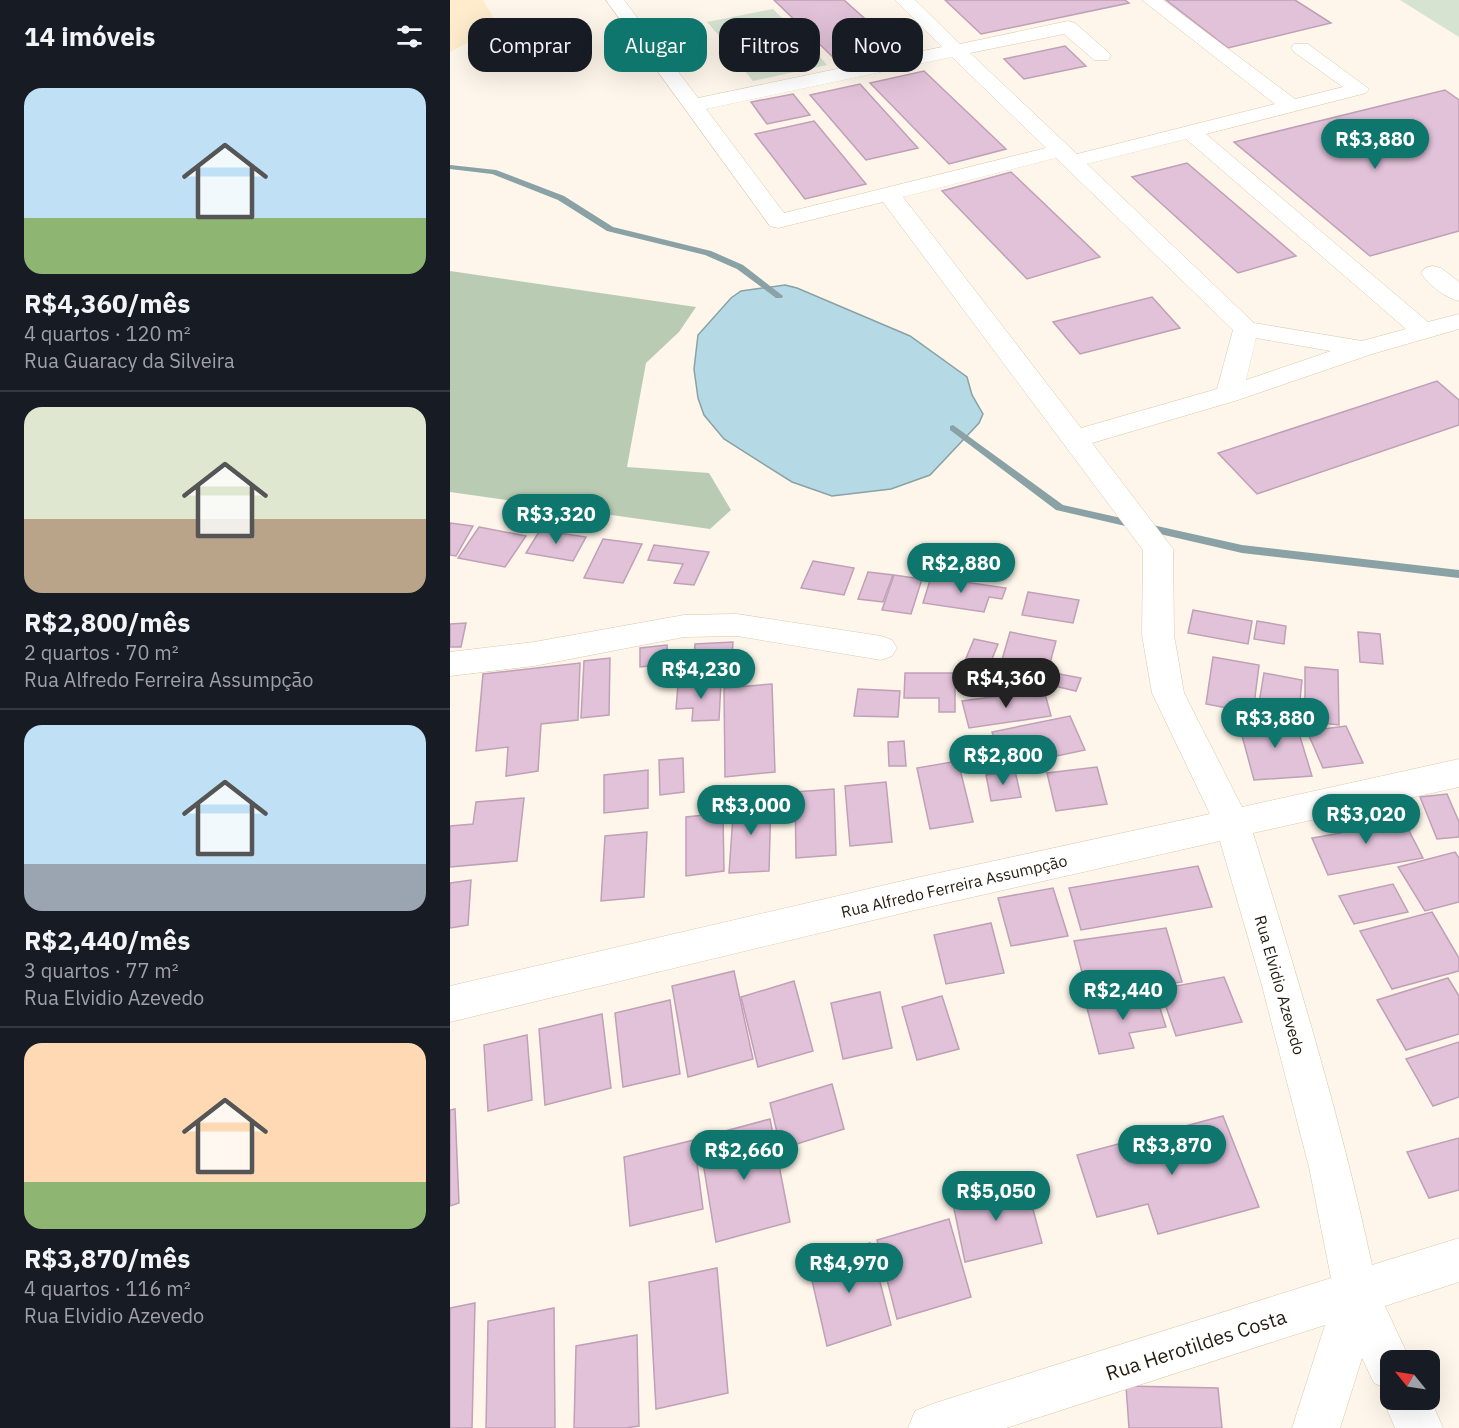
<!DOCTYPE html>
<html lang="pt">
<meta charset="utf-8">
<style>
body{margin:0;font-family:"IBM Plex Sans",sans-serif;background:#20242c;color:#f1f3f6;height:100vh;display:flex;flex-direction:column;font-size:22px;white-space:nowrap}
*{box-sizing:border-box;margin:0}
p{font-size:20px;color:#9ea1a6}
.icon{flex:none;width:33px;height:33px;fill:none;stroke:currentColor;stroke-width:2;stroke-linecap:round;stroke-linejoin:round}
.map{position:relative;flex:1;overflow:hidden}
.sheet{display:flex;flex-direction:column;background:#171b24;width:450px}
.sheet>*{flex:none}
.hud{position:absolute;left:18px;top:18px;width:570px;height:54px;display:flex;gap:12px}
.needle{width:39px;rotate:300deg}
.buttons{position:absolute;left:930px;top:1350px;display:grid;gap:12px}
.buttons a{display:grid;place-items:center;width:60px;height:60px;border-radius:12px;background:#171b24;box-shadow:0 6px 24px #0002;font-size:30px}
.price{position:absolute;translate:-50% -51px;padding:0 14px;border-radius:21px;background:#0f766e;color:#fff;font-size:20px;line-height:39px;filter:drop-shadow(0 2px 3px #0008)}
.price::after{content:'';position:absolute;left:50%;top:36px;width:18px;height:14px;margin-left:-9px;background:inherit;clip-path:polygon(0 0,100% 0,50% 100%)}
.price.on{background:#222;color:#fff}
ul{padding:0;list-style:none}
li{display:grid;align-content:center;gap:12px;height:318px;padding:0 24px}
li+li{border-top:2px solid #363941}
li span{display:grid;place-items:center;height:186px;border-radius:18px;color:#555}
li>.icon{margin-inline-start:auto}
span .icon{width:108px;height:108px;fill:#fffc;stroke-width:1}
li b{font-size:26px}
h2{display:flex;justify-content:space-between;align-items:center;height:72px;padding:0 24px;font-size:26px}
.tag{padding:0 21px;border-radius:18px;background:#171b24;box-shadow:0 6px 24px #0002;font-size:21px;line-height:54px}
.tag.on{background:#0f766e;color:#fff}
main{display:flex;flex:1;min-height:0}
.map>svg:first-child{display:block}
</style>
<main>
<section class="sheet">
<h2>14 imóveis<svg class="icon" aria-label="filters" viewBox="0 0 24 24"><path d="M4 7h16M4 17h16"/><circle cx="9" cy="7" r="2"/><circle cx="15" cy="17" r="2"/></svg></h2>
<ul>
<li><span style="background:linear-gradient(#bfe0f5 70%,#8fb573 0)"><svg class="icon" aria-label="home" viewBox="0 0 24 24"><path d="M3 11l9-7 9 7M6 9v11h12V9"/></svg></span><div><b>R$4,360/mês</b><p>4 quartos · 120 m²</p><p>Rua Guaracy da Silveira</p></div></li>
<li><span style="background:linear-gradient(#dfe7d0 60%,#b9a48a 0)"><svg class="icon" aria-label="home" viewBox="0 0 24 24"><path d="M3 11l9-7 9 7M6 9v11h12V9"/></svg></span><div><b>R$2,800/mês</b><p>2 quartos · 70 m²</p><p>Rua Alfredo Ferreira Assumpção</p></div></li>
<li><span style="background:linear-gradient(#bfe0f5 75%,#9aa5b1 0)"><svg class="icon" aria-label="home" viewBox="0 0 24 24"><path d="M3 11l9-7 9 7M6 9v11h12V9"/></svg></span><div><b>R$2,440/mês</b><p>3 quartos · 77 m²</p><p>Rua Elvidio Azevedo</p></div></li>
<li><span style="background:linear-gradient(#ffd9b3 75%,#8fb573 0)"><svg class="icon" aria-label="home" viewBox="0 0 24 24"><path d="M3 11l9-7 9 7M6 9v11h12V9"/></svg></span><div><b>R$3,870/mês</b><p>4 quartos · 116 m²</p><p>Rua Elvidio Azevedo</p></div></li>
</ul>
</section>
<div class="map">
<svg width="1009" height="1428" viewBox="0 0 1009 1428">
<rect width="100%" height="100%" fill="#fef6ea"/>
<!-- built -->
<path fill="#feeccd" d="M0 0H33L49 27 0 52Z"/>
<!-- green -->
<g fill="#d5e3d0">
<path d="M950 0H1009V37Z"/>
<path d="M323 9 352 38 283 52 257 22Z"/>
<path d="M357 42 377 65 303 81 283 57Z"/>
</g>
<!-- forest -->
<path fill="#b9ccb3" d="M0 271 246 307 229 332 196 363 177 467 259 473 281 510 260 529 0 492Z"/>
<!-- water -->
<path fill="#b6dae5" stroke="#8aa1a5" stroke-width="1.5" d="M335 285 347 288 460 336 517 377 522 395 533 414 529 423 480 475 441 489 382 496 342 482 274 439 254 415 248 398 244 369 248 335 281 298 291 291Z"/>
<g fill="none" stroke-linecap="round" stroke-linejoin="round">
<!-- stream -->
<g fill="#8aa1a5" fill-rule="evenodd">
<path d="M0 165 46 170 114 196 163 227 261 251 293 265 333 296 332 298H326L287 269 255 255 157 231 108 200 42 174 0 169Z"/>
<path d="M503 425 613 505 792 545 1009 570V578L792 553 606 510 500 430V426Z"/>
</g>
</g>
<!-- building -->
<g fill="#e2c2d9" stroke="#bfa0b6" stroke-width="1.5">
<path d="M324 0H394L450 50 390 64Z"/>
<path d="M495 0H675L679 3 531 34Z"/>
<path d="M716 0H845L881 23 778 48Z"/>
<path d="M615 46 636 66 574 79 554 59Z"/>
<path d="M474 71 556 149 499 164 420 83Z"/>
<path d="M410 84 468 148 416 160 360 95Z"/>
<path d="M995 90 1009 100V231L920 256 784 142Z"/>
<path d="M343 94 360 115 317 124 301 102Z"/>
<path d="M364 121 416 184 355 199 305 134Z"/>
<path d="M737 163 846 256 788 273 682 177Z"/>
<path d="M561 172 650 257 577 279 492 191Z"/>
<path d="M702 297 730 328 630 354 603 322Z"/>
<path d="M987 381 1009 400V425L807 494 768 453Z"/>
<path d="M0 523 23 526 6 556 0 555Z"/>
<path d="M29 527 76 536 55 567 8 558Z"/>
<path d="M90 530 136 537 123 561 76 553Z"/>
<path d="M153 539 192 544 173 583 134 578Z"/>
<path d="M204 545 259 552 244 585 224 583 233 564 198 560Z"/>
<path d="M363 561 404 568 394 595 351 588Z"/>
<path d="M418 572 443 575 433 602 408 599Z"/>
<path d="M444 575 472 579 461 614 432 610Z"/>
<path d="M481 577 556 588 552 599 539 597 534 612 473 603Z"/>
<path d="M578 592 629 600 623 623 572 615Z"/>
<path d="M743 610 802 621 798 644 738 633Z"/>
<path d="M807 621 836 626 834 644 804 639Z"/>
<path d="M16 623 11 647H0V624Z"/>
<path d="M560 632 606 641 594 685 547 677Z"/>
<path d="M908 632 930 634 933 664 910 662Z"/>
<path d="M524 639 548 644 536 674 512 668Z"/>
<path d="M283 642 281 672 243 674 245 644Z"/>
<path d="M217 645 218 664 190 667V648Z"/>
<path d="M763 657 809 665 803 713 756 704Z"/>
<path d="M160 658 159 715 131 718 134 661Z"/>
<path d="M130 663 128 720 91 724 88 771 56 776 58 747 26 751 33 674Z"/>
<path d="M855 667 888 670 889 725 855 721Z"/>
<path d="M455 673H505V712H489V698H454Z"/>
<path d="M604 673 631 678 626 691 600 685Z"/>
<path d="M814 673 852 680 849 710 809 703Z"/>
<path d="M271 682 269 720 242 721 243 708 226 709 228 685Z"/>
<path d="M322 684 325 772 275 777 274 688Z"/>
<path d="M408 689 450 691 448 717 404 716Z"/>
<path d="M594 690 601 716 519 728 512 701Z"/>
<path d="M620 716 635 750 555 767 542 732Z"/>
<path d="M844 717 862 776 804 780 788 721Z"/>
<path d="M896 726 913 763 873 768 857 731Z"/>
<path d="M454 741 456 766H439L438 742Z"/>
<path d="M233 758 234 792 210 795 209 760Z"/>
<path d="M508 761 523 822 480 829 467 768Z"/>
<path d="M647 767 657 804 606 811 597 773Z"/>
<path d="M198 770V808L154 813V775Z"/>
<path d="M565 771 571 797 541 801 536 775Z"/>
<path d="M436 782 442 842 400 846 395 786Z"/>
<path d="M384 789 386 855 346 858 345 792Z"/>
<path d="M997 794 1009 822V837L987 839 970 797Z"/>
<path d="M74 798 67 861 0 867V826L23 824 26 802Z"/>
<path d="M321 799 319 871 279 873 284 801Z"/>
<path d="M273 813 274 871 236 876V817Z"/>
<path d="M930 814 934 822 953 819 973 858 878 875 862 838 891 833 886 821Z"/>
<path d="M197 832 194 897 151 901 155 836Z"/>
<path d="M1005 852 1009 858V902L975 911 948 867Z"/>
<path d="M748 866 762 907 631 930 619 888Z"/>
<path d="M21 880 18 925 0 928V883Z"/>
<path d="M943 884 958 912 904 924 889 896Z"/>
<path d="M603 888 618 936 561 946 548 898Z"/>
<path d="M982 912 1009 958V971L942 989 910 931Z"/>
<path d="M541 923 554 973 496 984 484 935Z"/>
<path d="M716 928 732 982 638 996 624 941Z"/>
<path d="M284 971 303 1059 238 1077 222 986Z"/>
<path d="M774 977 792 1022 726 1036 710 989Z"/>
<path d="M998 978 1009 996V1034L956 1050 927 1000Z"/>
<path d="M344 981 363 1051 308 1067 291 997Z"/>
<path d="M430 992 442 1048 393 1059 381 1003Z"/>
<path d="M705 993 716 1027 679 1033 684 1048 649 1054 636 1004Z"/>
<path d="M492 996 509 1049 467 1060 452 1007Z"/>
<path d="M220 1000 230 1074 173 1087 165 1013Z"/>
<path d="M152 1014 161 1088 95 1105 89 1029Z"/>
<path d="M77 1035 82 1100 38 1111 34 1045Z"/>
<path d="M1009 1042V1097L983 1106 956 1059Z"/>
<path d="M382 1084 394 1129 331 1149 320 1103Z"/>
<path d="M5 1109 9 1203 0 1206V1110Z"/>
<path d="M773 1116 809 1207 708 1234 698 1204 647 1217 627 1155Z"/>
<path d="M320 1119 340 1222 266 1242 249 1138Z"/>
<path d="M1009 1138V1190L979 1198 957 1152Z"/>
<path d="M244 1140 253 1209 180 1226 174 1157Z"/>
<path d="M576 1183 592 1243 515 1262 502 1199Z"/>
<path d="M499 1219 521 1297 447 1319 427 1240Z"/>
<path d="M420 1243 441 1325 377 1346 358 1263Z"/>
<path d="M267 1268 278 1393 206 1409 199 1282Z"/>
<path d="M25 1303 22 1428H0V1308Z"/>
<path d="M104 1308 105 1428H36L38 1321Z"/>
<path d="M187 1335 189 1426 176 1428H124L126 1346Z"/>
<path d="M676 1386 768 1388 772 1428H679Z"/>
</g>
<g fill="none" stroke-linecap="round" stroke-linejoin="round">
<defs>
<g id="minor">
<path d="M156 0H174L248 98 492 47 445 0H465L510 44 618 21 625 23 658 52 661 56 658 60H644L614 34 520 53 627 154 825 104 692 0H713L845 99 893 87 844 52 841 48 844 44H858L919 89 916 93 756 134 978 322 1009 314V329L922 354 788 400 642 443 723 549 724 635 734 693 792 807 1009 759V787L803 833C847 976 891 1119 922 1265L1009 1238V1282L935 1306 960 1360H940V1400L980 1398 993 1428H945L933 1400 937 1389 924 1383 912 1358 890 1428H842L875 1325 556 1428H458L465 1411 482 1404 881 1278 859 1167 811 982 770 841 461 911 0 1022V986L461 879 760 814 702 693 692 635 693 550 433 202 328 228 320 226ZM502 57 596 148 334 213 256 109ZM736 139 956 329 912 341 804 323 637 164ZM606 158 783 330 767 389 631 428 453 197ZM806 338 881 351 796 380Z"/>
<path d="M983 266 991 268 1009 282V301C995 298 979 285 971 273L975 268Z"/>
<path d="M287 614 431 636 442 640 447 648 442 656 431 660 287 636 234 637 84 666 0 676V652L84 642 234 615Z"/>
</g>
</defs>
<!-- minor casing -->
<use href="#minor" stroke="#dbc8a9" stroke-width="1"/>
<!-- minor -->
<use href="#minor" fill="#fff" fill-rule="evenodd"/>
</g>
<g text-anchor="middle" stroke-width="6" stroke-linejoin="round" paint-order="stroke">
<!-- street labels -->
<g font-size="16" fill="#241d11" stroke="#fff">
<text transform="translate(504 886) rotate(-13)" y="6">Rua Alfredo Ferreira Assumpção</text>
<text transform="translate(830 985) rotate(74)" y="6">Rua Elvidio Azevedo</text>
</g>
<!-- near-street labels -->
<g font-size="20" fill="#241d11" stroke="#fff">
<text transform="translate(746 1345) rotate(-18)" y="7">Rua Herotildes Costa</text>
</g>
</g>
</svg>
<div class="buttons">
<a><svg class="needle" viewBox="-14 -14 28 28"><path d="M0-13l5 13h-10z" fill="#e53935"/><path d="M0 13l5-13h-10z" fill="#9ea1a6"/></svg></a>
</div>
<b class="price" style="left:925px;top:170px">R$3,880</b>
<b class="price" style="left:106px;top:545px">R$3,320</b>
<b class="price" style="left:511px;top:594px">R$2,880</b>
<b class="price" style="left:251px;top:700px">R$4,230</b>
<b class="price on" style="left:556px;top:709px">R$4,360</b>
<b class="price" style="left:825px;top:749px">R$3,880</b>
<b class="price" style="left:553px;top:786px">R$2,800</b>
<b class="price" style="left:301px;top:836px">R$3,000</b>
<b class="price" style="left:916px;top:845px">R$3,020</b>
<b class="price" style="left:673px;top:1021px">R$2,440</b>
<b class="price" style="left:722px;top:1176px">R$3,870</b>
<b class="price" style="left:294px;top:1181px">R$2,660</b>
<b class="price" style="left:546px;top:1222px">R$5,050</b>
<b class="price" style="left:399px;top:1294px">R$4,970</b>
<div class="hud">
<a class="tag">Comprar</a>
<a class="tag on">Alugar</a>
<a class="tag">Filtros</a>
<a class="tag">Novo</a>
</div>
</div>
</main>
